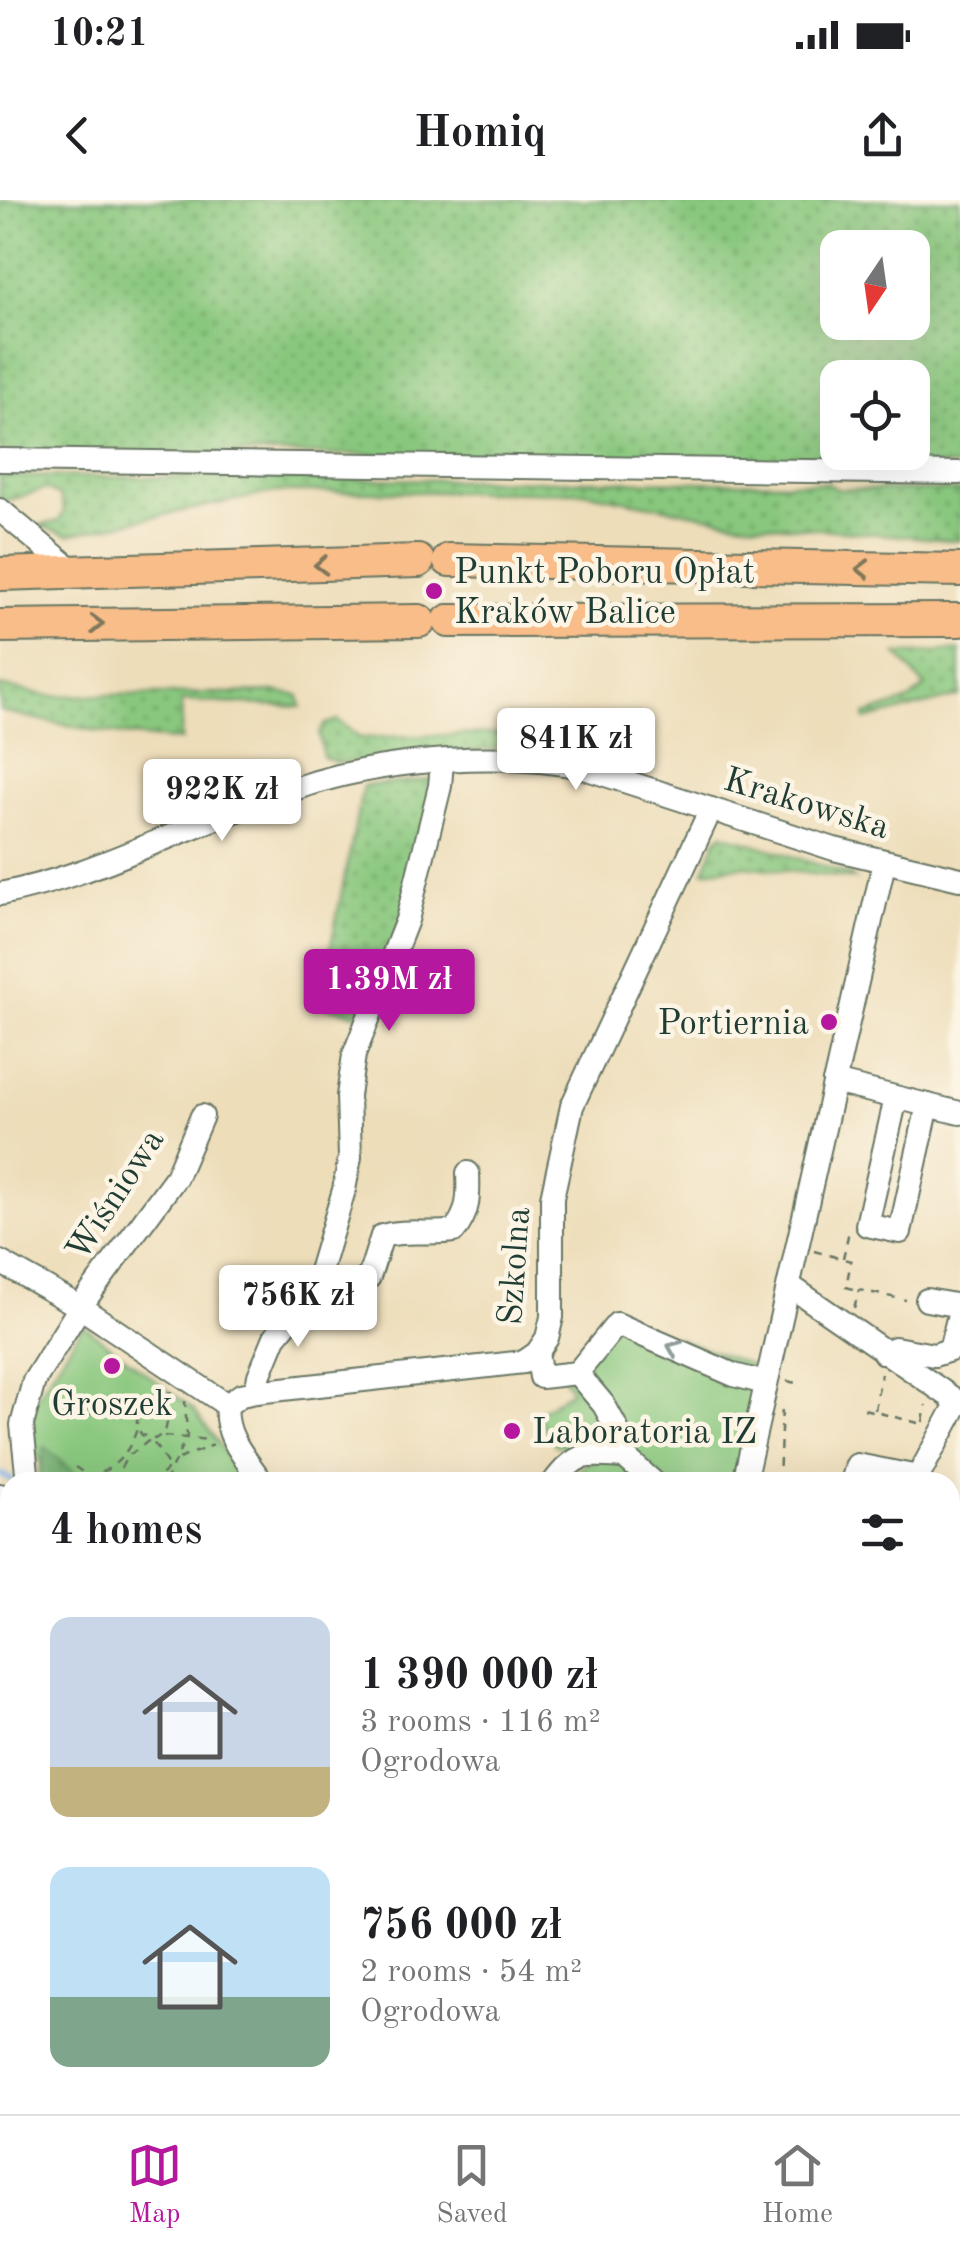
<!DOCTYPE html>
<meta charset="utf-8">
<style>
body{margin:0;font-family:"Old Standard TT",serif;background:#f6f6f6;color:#202124;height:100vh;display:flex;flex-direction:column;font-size:38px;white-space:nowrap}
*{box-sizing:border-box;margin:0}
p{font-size:32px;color:#757577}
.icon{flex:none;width:55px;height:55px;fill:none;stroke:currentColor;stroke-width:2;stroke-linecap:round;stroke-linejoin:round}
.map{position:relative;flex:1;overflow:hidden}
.side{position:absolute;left:0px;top:1272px;width:960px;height:642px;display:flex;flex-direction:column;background:#fff;border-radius:30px 30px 0 0;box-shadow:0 10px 40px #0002}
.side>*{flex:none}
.needle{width:65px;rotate:193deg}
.tools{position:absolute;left:820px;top:30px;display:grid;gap:20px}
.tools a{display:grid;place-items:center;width:110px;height:110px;border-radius:20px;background:#fff;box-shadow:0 10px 40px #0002;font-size:50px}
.price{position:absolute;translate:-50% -85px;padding:0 22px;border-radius:10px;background:#fff;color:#222;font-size:32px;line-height:65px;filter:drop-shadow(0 2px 5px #0008)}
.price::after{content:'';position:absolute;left:50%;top:60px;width:30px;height:22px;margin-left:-15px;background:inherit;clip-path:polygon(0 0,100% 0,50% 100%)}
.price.current{background:#b5179e;color:#fff}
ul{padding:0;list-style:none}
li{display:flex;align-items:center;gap:30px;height:250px;padding:0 50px}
li span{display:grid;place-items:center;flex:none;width:280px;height:200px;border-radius:20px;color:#555}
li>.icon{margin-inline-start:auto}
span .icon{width:120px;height:120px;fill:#fffc;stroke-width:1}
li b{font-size:42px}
h2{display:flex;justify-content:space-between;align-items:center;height:120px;padding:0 50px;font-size:42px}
.status{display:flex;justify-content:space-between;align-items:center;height:70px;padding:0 50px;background:#fff;direction:ltr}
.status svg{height:28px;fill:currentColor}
header{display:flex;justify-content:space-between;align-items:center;height:130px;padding:0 50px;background:#fff;font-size:45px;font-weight:700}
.tabs{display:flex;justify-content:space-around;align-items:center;height:140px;border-top:2px solid #e0e0e0;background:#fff;font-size:28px;color:#757577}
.tabs a{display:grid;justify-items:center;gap:5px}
.tabs .current{color:#b5179e}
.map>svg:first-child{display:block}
</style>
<div class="status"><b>10:21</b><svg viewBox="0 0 49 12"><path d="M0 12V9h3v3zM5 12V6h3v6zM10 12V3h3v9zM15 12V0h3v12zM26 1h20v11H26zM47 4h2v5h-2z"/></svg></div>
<header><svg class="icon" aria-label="back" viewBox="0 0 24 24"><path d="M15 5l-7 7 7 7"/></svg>Homiq<svg class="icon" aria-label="share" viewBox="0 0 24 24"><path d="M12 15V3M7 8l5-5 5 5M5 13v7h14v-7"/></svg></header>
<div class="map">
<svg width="960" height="1914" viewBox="0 0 960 1914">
<defs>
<pattern id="grass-dots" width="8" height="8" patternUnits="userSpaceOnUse" patternTransform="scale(2.5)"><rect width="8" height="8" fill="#89c77e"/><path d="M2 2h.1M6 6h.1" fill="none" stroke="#6fa368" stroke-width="1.8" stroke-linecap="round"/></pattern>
<pattern id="forest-firs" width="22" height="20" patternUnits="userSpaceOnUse" patternTransform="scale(2.5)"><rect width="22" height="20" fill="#6eac6d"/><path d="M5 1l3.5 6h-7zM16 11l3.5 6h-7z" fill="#5a8d5a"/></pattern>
</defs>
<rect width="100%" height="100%" fill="#fcf5e5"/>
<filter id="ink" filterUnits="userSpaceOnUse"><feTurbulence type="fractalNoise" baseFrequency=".01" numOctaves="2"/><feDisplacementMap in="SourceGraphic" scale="20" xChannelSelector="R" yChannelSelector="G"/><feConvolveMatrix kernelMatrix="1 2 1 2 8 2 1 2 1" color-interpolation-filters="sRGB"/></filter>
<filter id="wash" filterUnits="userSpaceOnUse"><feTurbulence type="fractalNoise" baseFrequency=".0048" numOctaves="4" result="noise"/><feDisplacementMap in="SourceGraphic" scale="40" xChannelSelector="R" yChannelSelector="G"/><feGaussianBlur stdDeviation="2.25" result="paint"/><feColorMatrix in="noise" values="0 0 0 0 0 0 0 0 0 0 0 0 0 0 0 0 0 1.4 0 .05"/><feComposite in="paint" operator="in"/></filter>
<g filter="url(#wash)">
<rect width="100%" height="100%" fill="#edddb9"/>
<!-- grass -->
<g fill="url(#grass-dots)" stroke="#548259" stroke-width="2.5" fill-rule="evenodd">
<path d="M0 0H960V266L586 265 573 256 0 252ZM838 48H912V122H838ZM838 178H912V252H838Z"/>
<path d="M0 276 827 283 837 289 960 291V341L737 322 583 292H275L68 335 39 326 59 321 64 311 60 296 46 289 3 302 0 301Z"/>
<path d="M960 450V496L865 520V515L909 500 925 487 897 454Z"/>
<path d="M0 486 50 496 276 492 299 495 301 507 182 501 181 540C119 538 60 524 0 511Z"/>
<path d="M337 520 360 538 591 530 597 527 637 558 633 568 594 550 546 541 504 548 337 563 323 557 319 534 325 524Z"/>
<path d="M438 579 398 737 360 815 319 805 363 586Z"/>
<path d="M723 634 848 674 854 679 744 666 704 671 716 640Z"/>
<path d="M0 1848 10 1855V1905H39L34 1914H0Z"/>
</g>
<!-- forest -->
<g fill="url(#forest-firs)" stroke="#467450" stroke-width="2.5">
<path d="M44 1246 85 1282H37Z"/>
<path d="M717 1905H791L804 1914H727Z"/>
</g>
<!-- park -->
<g fill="#89c77e" stroke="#548259" stroke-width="2.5">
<path d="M612 1115 762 1169 737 1282H563L602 1252 555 1245 536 1214 571 1191 560 1170Z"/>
<path d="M83 1125 194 1210 247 1282H85L45 1247 41 1265 29 1232 31 1206Z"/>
<path d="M950 1584 960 1590V1914H804L791 1905H950Z"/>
</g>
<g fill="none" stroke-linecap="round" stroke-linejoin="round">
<!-- stream -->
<g stroke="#83b5f0" stroke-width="5">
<path d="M0 1274 14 1281"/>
<path d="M511 1905 525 1914"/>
</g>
</g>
</g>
<g filter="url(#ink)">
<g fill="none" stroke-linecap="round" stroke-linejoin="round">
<defs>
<g id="minor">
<path d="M0 260 960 273"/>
<path d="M0 310 72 370"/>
<path d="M0 694C79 679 142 646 216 618 249 606 282 592 316 582 395 559 501 551 581 567L834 649 960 679"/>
<path d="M834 882 960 913"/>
<path d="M896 898 867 1025 900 1032 928 905"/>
<path d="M0 1062 80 1107 227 1205"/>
<path d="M790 1086 958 1202 918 1277 857 1265 852 1282"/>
<path d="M311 1096 357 1084 369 1077 382 1036C405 1029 430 1035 454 1031 469 1013 469 996 468 973"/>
<path d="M927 1100 960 1106"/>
<path d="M537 1153 541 1177 577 1173"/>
<path d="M884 1153 895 1148 934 1155 950 1150 960 1111"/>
<path d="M256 1192 259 1176 275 1137 315 1088 344 990 350 957 348 896 354 855 407 720 440 586 442 562"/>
<path d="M227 1205 241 1195 256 1192 524 1162 537 1153 547 1138 552 1117V998L572 906 711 609"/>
<path d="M227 1205C223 1235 246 1259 262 1282"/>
<path d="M28 1282 22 1225 34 1181 80 1107 176 977 202 916"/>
<path d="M554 1282C578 1250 587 1255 625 1257"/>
<path d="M653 1282 625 1257 617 1229 604 1205 577 1173 617 1124 734 1175 765 1183"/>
<path d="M744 1282 884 663"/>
<path d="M0 1295 10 1303"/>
<path d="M0 1332 10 1322"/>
<path d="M950 1335 960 1314"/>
<path d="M950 1485 960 1492"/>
<path d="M0 1512 10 1486"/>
<path d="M950 1579 960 1586"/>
<path d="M954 1774 960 1778"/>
<path d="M950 1800 960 1806"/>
<path d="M558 1905 559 1914"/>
<path d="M305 1914 312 1905"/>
</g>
<g id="highway">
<path d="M449 360 960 370"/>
<path d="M0 374 418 361"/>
<path d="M449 421 960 420"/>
<path d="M0 426 419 421"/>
</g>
</defs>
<!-- minor casing -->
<use href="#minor" stroke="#677563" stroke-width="26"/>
<!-- highway casing -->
<use href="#highway" stroke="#677563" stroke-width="36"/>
<!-- path -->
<g stroke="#677563" stroke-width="2.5" stroke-dasharray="8 8" stroke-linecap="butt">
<path d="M814 1051 851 1061 846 1087 857 1090"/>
<path d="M843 1058 849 1031"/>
<path d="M854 1108 859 1090 906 1100"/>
<path d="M787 1181 800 1184"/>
<path d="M137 1200V1228L142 1235 155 1239 165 1232 167 1223 159 1211 150 1209 138 1217"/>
<path d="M864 1209 922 1224"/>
<path d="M875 1210 881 1174"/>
<path d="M90 1214 172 1192"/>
<path d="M923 1222 926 1205"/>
<path d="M164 1236 210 1240"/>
<path d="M179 1259 213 1245"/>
<path d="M75 1267 97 1282"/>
<path d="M86 1276C113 1273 129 1253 137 1229"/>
<path d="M113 1282 127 1257 151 1239 170 1268 150 1282"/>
<path d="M165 1282 187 1236 185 1201"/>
<path d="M779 1282 782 1206"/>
<path d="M950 1363 952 1364"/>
<path d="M950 1734 960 1738"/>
<path d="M950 1885 960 1876"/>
<path d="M842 1905 853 1914"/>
<path d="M885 1905 893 1914"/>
</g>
<!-- minor -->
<use href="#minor" stroke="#fff" stroke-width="22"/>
<!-- highway -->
<use href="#highway" stroke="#f8bd88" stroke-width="32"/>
</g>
<!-- one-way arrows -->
<defs><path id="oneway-chevron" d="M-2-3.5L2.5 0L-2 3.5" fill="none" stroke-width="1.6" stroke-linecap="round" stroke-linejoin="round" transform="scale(2.5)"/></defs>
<g stroke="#81775a">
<use href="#oneway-chevron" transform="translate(321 365) rotate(178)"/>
<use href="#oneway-chevron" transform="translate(863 369) rotate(-179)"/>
<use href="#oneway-chevron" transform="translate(97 424) rotate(-1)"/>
</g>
<use stroke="#8f9e9a" href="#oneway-chevron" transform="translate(674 1148) rotate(-157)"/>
</g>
<!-- markers -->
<g fill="#b5179e" stroke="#fcf5e5" stroke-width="4">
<circle cx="434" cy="391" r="10"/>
<circle cx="829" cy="822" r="10"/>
<circle cx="112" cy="1166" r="10"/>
<circle cx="512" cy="1231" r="10"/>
</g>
<g text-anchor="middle" stroke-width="9" stroke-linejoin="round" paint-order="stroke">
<!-- poi labels -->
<g font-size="35" fill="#1f3d34" stroke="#fcf5e5" text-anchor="start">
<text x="454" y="383">Punkt Poboru Opłat<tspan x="454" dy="40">Kraków Balice</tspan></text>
<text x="809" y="834" text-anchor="end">Portiernia</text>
<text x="112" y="1215" text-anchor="middle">Groszek</text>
<text x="532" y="1243">Laboratoria IZ</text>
</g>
<!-- street labels -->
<g font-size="35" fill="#1f3d34" stroke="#fcf5e5">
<text transform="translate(807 602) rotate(17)" y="12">Krakowska</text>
<text transform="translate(114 994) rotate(-57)" y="12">Wiśniowa</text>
<text transform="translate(513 1066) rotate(-86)" y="12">Szkolna</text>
</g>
</g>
</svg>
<div class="tools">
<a><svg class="needle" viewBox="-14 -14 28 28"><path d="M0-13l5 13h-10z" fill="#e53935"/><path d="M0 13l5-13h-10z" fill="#757577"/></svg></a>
<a><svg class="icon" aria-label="locate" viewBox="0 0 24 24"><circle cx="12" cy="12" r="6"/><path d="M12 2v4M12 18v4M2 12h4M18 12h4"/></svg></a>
</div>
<b class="price" style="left:576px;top:593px">841K zł</b>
<b class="price" style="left:222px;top:644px">922K zł</b>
<b class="price current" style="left:389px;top:834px">1.39M zł</b>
<b class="price" style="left:298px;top:1150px">756K zł</b>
<section class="side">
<h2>4 homes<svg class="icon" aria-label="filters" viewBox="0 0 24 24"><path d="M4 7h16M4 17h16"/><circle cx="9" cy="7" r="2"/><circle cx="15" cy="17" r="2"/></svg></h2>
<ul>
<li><span style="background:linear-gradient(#c9d6e8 75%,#c2b280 0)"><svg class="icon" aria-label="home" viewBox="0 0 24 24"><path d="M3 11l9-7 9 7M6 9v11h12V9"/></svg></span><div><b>1 390 000 zł</b><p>3 rooms · 116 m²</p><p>Ogrodowa</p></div></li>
<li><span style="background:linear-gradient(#bfe0f5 65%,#7fa58c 0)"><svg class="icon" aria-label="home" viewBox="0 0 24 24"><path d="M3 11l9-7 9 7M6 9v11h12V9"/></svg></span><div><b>756 000 zł</b><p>2 rooms · 54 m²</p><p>Ogrodowa</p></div></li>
</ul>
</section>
</div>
<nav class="tabs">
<a class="current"><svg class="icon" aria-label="map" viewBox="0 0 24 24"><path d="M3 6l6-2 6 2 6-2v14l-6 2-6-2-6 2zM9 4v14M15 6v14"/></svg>Map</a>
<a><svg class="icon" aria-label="saved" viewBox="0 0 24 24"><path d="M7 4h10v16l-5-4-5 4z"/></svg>Saved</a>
<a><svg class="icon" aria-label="home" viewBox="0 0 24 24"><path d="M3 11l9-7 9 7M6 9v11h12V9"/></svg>Home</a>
</nav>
